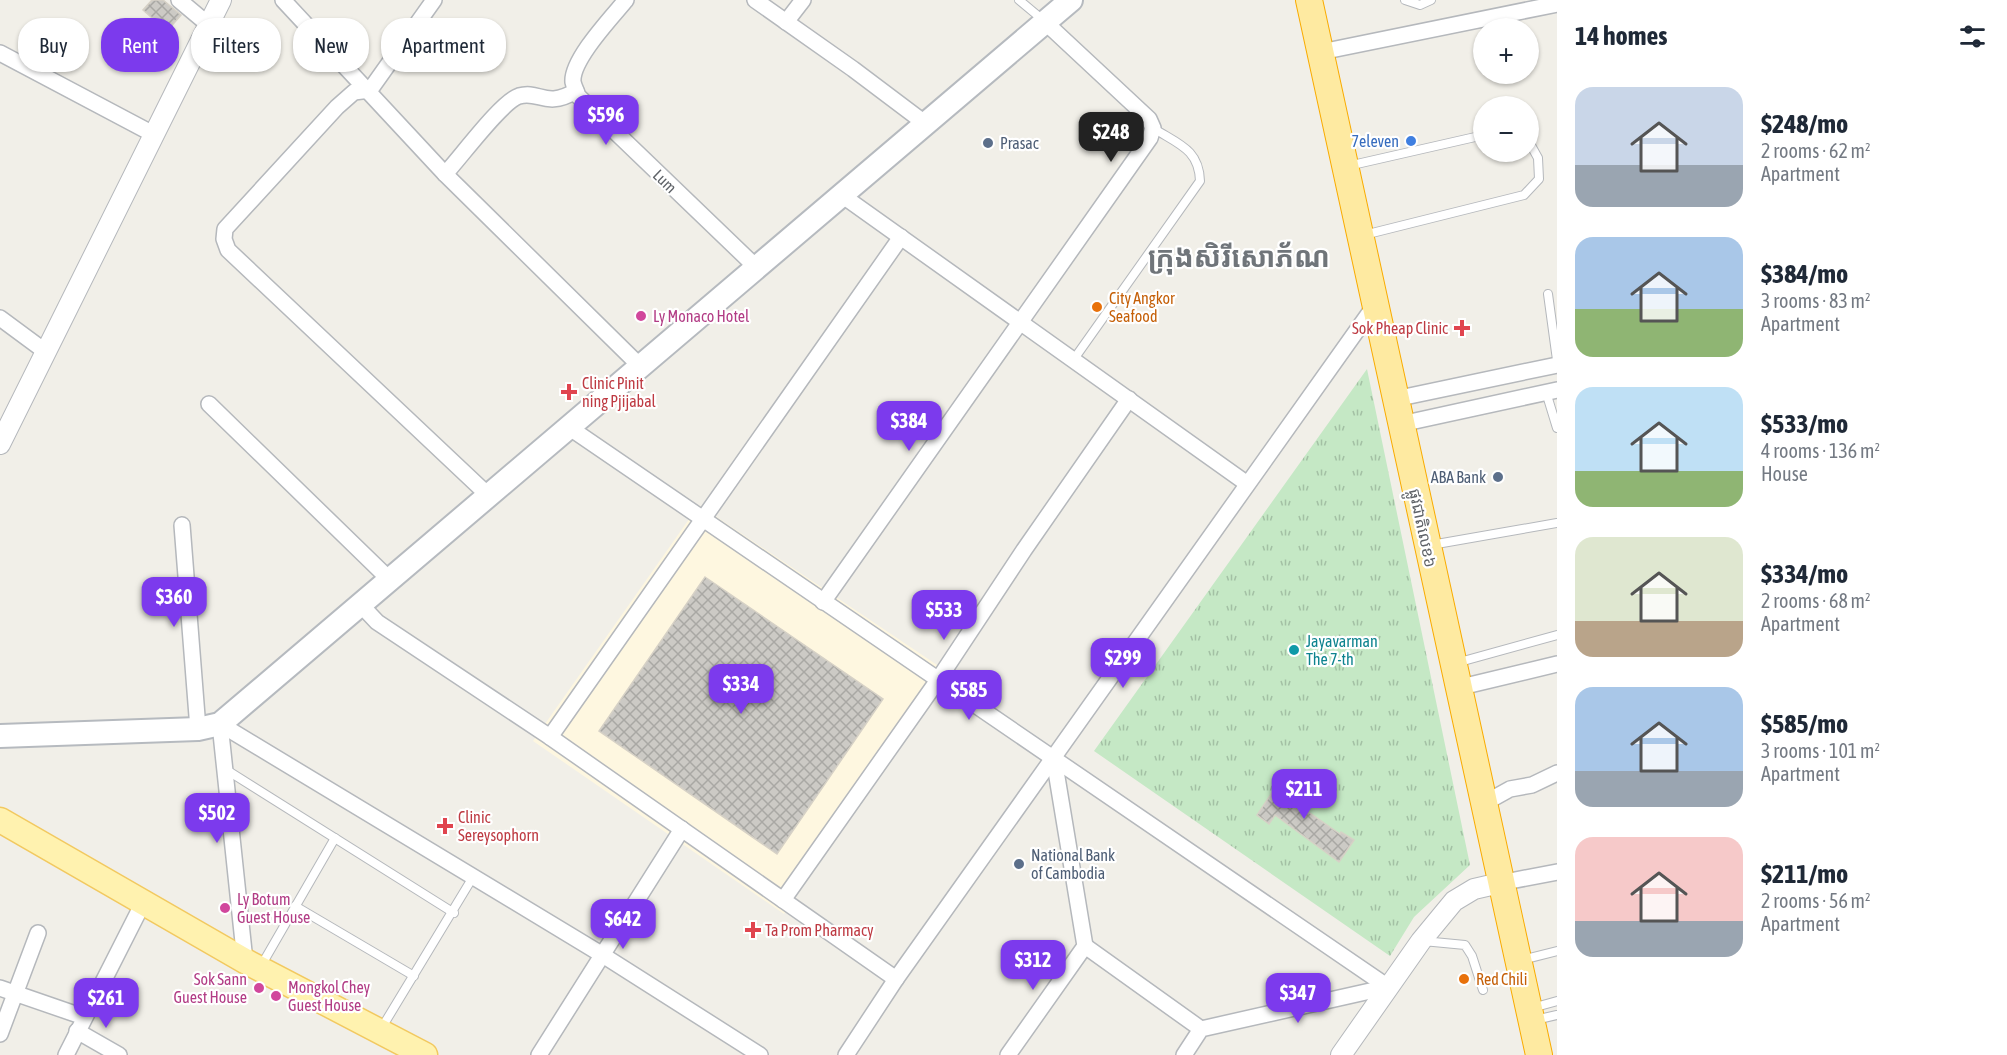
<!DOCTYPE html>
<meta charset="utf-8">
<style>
body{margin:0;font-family:"Asap Condensed","Noto Sans Khmer",sans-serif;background:#f6f6f7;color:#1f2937;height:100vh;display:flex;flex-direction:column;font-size:22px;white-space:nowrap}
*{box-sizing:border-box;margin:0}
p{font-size:20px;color:#747a83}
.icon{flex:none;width:33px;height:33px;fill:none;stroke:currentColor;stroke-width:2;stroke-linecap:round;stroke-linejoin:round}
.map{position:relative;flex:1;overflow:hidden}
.panel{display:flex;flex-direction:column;background:#fff;width:450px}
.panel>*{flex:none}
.banner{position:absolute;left:18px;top:18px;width:570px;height:54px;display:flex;gap:12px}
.tools{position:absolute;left:1473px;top:18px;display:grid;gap:12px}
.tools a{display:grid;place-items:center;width:66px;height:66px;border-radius:50%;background:#fff;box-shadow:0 2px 4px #0004;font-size:30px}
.price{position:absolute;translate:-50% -51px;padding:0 14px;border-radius:12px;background:#7c3aed;color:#fff;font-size:20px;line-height:39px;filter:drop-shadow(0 2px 3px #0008)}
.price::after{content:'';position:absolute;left:50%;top:36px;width:18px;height:14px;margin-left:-9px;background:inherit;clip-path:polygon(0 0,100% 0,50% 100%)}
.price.selected{background:#222;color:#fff}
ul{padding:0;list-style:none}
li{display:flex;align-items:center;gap:18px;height:150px;padding:0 18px}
li span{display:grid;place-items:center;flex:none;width:168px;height:120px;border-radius:18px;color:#555}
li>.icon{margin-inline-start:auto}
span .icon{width:72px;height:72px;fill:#fffc;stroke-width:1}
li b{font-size:26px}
h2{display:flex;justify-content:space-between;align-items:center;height:72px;padding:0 18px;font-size:26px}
.chip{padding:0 21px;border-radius:24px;background:#fff;box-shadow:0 2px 4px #0004;font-size:21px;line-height:54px}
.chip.selected{background:#7c3aed;color:#fff}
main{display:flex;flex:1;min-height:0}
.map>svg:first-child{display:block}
</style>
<main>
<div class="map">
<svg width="1557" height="1055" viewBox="0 0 1557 1055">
<defs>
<pattern id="park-tufts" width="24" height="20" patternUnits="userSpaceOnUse" patternTransform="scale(1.5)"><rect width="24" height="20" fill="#c5e8c5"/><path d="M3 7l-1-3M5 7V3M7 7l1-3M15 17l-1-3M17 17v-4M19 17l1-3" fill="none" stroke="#a3c0a4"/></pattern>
<pattern id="building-cross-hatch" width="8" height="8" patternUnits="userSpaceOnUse" patternTransform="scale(1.5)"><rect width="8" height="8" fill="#cccac5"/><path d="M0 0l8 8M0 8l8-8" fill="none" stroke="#a9a8a4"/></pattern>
</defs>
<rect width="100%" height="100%" fill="#f1efe8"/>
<!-- commercial -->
<path fill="#fef7e0" d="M699 505 949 673 784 914 533 741Z"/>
<!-- park -->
<path fill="url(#park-tufts)" d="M1367 369 1470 865 1414 917 1390 956 1094 751Z"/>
<!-- building -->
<g fill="url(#building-cross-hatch)" stroke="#d6d1c6" stroke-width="1.5">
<path d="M152 0H163L181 15 167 31 143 10Z"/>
<path d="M705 577 883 699 777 854 599 731Z"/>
<path d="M1291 778 1307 789 1297 804 1340 834 1341 832 1354 840 1339 862 1275 815 1269 824 1257 815 1275 788 1281 792Z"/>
</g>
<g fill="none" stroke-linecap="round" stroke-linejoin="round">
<defs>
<g id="service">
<path d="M1019 0 1043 20"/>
<path d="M1405 0 1420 5 1431 0"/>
<path d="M1348 166 1484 135"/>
<path d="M1364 235 1524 195 1539 179 1538 158 1528 140"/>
<path d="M1548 294 1557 360"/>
<path d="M1074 359 1200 181C1199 149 1178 144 1153 128"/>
<path d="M1546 392 1557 428"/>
<path d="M1431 545 1557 523"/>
<path d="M1456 663 1557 635"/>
<path d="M225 769 454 913"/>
<path d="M295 906 414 976"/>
<path d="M1423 941 1465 945 1472 956 1483 990"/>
<path d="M1522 960 1557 951"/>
<path d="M261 966 335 838"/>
<path d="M1532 1008 1557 1001"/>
<path d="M1535 1020 1557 1015"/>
<path d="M381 1029 473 877"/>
</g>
<g id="minor">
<path d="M179 0 210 26"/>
<path d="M283 0 445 174 641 367"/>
<path d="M434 0 370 90 354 92 337 107 225 229 224 239 228 250 489 496"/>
<path d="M626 0C612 17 571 60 573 82 574 87 577 92 578 96L757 268"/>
<path d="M755 0 853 69 926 124"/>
<path d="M786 22 803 0"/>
<path d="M1321 52 1557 4"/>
<path d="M0 53 155 135"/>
<path d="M445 174C461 157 501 102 519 96 540 90 545 109 576 91"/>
<path d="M843 196 1246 483"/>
<path d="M0 318 46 352"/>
<path d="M1395 399 1557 365"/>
<path d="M209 404 390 580"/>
<path d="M1401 424 1557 390"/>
<path d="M570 428 1388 987"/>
<path d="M182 525 198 729"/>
<path d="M823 602 1150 138 1153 128 1149 119 1046 23"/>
<path d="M361 605 377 622 550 737 896 979"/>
<path d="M1457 688 1557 664"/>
<path d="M220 724 601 954 760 1055"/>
<path d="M220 724 245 961"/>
<path d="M550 737 901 237"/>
<path d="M1483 804 1510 789 1532 785 1557 773"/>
<path d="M1500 883 1557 872"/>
<path d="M783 900 938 680 1024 550 1129 399"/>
<path d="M1085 946 1201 1029"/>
<path d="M0 988 84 1017"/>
<path d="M77 1031 119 1055"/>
<path d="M0 1034 38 933"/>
<path d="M66 1055 143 903"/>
<path d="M539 1055 682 829"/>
<path d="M846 1055 896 979 1375 305"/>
<path d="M1008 1055 1085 946 1054 759"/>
<path d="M1184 1055 1201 1029 1388 987"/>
</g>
<g id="tertiary">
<path d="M0 444 221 0"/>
<path d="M1341 1055 1421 941 1454 901 1474 889 1500 883"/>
</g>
<path id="secondary" d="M0 736 198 729 220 724 1071 0"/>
<path id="primary" d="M0 820 245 961 425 1055"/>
<path id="trunk" d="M1309 0 1539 1055"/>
</defs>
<!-- service casing -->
<use href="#service" stroke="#b5b8bc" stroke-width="10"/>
<!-- minor casing -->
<use href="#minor" stroke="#b5b8bc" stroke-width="18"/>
<!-- tertiary casing -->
<use href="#tertiary" stroke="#b5b8bc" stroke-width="22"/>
<!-- secondary casing -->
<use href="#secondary" stroke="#b6babf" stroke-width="26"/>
<!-- primary casing -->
<use href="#primary" stroke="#f2c960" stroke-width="27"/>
<!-- trunk casing -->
<use href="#trunk" stroke="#f9ab00" stroke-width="28"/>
<!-- service -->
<use href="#service" stroke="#fff" stroke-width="8"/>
<!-- minor -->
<use href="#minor" stroke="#fff" stroke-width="15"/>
<!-- tertiary -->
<use href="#tertiary" stroke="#fff" stroke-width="20"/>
<!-- secondary -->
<use href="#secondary" stroke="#fff" stroke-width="22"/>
<!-- primary -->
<use href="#primary" stroke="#fff2af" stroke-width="24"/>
<!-- trunk -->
<use href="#trunk" stroke="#feeaa1" stroke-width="26"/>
</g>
<!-- markers -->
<circle fill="#3f7fe0" stroke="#fff" stroke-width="2" cx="1411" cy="141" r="6"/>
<g fill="#5c6f8a" stroke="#fff" stroke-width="2">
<circle cx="988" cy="143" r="6"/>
<circle cx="1498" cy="477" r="6"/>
<circle cx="1019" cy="864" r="6"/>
</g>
<g fill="#e8710a" stroke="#fff" stroke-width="2">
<circle cx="1097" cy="307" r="6"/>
<circle cx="1464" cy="979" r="6"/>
</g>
<g fill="#d1479c" stroke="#fff" stroke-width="2">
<circle cx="641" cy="316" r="6"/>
<circle cx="225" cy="908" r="6"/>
<circle cx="259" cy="988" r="6"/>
<circle cx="276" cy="996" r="6"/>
</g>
<g fill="#e0444e" stroke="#fff" stroke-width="2">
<path d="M1459 319h6v6h6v6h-6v6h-6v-6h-6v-6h6z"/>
<path d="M566 383h6v6h6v6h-6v6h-6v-6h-6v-6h6z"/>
<path d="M442 817h6v6h6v6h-6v6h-6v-6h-6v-6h6z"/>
<path d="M750 921h6v6h6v6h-6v6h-6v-6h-6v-6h6z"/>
</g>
<circle fill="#0f9aa8" stroke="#fff" stroke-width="2" cx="1294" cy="650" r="6"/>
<g text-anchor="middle" stroke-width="4.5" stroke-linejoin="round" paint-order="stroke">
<!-- shop labels -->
<g font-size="16" fill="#366cbe" stroke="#fff" text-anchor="end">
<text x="1399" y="147">7eleven</text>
</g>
<!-- service labels -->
<g font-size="16" fill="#4e5e75" stroke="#fff" text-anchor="start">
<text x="1000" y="149">Prasac</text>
<text x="1486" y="483" text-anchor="end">ABA Bank</text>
<text x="1031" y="861">National Bank<tspan x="1031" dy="18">of Cambodia</tspan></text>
</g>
<!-- street labels -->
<g font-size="16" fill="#5f6368" stroke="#fff">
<text transform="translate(665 181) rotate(44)" y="6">Lum</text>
<text transform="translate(1423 528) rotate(78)" y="6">ផ្លូវជាតិលេខ៦</text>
</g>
<!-- food labels -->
<g font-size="16" fill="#c56008" stroke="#fff" text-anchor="start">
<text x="1109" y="304">City Angkor<tspan x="1109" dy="18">Seafood</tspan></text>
<text x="1476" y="985">Red Chili</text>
</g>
<!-- hotel labels -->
<g font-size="16" fill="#b23c85" stroke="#fff" text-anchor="start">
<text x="653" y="322">Ly Monaco Hotel</text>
<text x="237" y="905">Ly Botum<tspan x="237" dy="18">Guest House</tspan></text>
<text x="247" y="985" text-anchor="end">Sok Sann<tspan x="247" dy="18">Guest House</tspan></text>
<text x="288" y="993">Mongkol Chey<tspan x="288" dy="18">Guest House</tspan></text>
</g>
<!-- health labels -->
<g font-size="16" fill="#be3a42" stroke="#fff" text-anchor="start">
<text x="1448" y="334" text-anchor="end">Sok Pheap Clinic</text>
<text x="582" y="389">Clinic Pinit<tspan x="582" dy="18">ning Pjijabal</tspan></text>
<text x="458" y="823">Clinic<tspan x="458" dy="18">Sereysophorn</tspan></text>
<text x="765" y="936">Ta Prom Pharmacy</text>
</g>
<!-- culture labels -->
<g font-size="16" fill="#0d838f" stroke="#fff" text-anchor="start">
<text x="1306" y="647">Jayavarman<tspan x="1306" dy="18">The 7-th</tspan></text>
</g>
<!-- town labels -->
<g font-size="28" font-weight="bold" fill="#70757a" stroke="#fff">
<text x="1239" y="267">ក្រុងសិរីសោភ័ណ</text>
</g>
</g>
</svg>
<div class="tools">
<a>+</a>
<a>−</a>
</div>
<b class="price" style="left:606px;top:146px">$596</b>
<b class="price selected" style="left:1111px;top:163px">$248</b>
<b class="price" style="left:909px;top:452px">$384</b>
<b class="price" style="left:174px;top:628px">$360</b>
<b class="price" style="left:944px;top:641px">$533</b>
<b class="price" style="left:1123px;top:689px">$299</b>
<b class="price" style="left:741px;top:715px">$334</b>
<b class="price" style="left:969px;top:721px">$585</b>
<b class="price" style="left:1304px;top:820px">$211</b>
<b class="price" style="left:217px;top:844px">$502</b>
<b class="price" style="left:623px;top:950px">$642</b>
<b class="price" style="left:1033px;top:991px">$312</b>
<b class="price" style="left:1298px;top:1024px">$347</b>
<b class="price" style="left:106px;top:1029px">$261</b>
<div class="banner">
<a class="chip">Buy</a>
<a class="chip selected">Rent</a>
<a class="chip">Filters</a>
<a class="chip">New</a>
<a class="chip">Apartment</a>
</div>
</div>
<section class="panel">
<h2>14 homes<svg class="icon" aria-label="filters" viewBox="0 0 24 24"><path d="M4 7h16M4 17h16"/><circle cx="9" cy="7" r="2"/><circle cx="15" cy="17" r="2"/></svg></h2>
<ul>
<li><span style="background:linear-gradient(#c9d6e8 65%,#9aa5b1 0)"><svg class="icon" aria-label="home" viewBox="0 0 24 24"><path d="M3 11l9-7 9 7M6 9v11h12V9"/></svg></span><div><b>$248/mo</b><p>2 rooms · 62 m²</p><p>Apartment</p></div></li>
<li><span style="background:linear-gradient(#a9c7e8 60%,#8fb573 0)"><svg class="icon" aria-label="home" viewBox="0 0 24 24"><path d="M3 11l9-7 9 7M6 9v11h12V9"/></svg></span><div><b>$384/mo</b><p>3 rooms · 83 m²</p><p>Apartment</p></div></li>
<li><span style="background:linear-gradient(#bfe0f5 70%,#8fb573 0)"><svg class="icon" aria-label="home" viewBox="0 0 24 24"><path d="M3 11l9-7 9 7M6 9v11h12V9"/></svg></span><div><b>$533/mo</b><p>4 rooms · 136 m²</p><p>House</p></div></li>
<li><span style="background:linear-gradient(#dfe7d0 70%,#b9a48a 0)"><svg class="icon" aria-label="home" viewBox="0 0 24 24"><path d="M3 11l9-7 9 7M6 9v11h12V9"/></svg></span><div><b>$334/mo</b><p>2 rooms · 68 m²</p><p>Apartment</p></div></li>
<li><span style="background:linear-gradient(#a9c7e8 70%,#9aa5b1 0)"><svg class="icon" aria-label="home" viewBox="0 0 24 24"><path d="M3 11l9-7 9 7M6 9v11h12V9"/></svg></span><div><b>$585/mo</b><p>3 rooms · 101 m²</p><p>Apartment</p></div></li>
<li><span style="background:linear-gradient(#f6c9c9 70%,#9aa5b1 0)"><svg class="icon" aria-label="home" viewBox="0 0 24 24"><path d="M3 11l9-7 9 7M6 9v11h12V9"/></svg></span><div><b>$211/mo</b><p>2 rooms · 56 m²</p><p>Apartment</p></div></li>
</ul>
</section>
</main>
